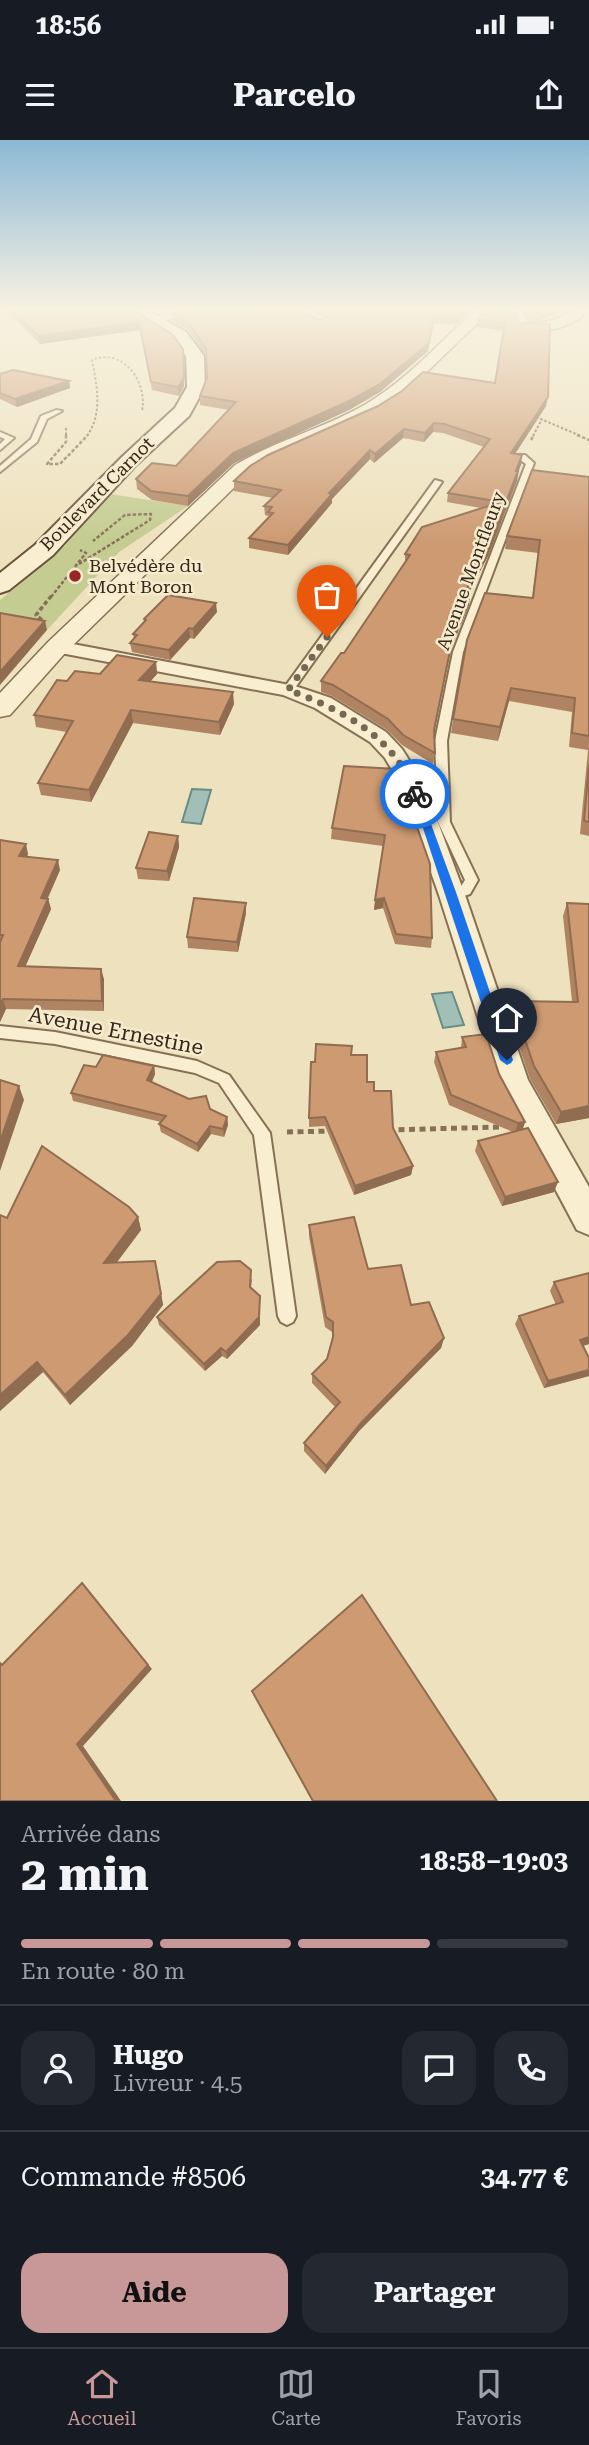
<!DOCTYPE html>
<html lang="fr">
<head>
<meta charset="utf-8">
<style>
	body { margin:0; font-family:"Roboto Serif",serif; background:#242831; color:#f1f3f6; height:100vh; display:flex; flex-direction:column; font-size:26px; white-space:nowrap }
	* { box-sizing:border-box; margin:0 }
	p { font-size:23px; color:#9ea1a6 }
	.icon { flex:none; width:38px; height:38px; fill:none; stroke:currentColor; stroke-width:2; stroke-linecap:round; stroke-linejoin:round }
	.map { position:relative; height:1661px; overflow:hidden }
	.side { display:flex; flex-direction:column; background:#171b24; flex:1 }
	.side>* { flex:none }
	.pin { position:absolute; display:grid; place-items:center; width:60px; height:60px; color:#fff; margin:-72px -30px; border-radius:50% 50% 50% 0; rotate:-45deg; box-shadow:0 0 7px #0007 }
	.pin .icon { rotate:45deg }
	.courier { position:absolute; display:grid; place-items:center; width:70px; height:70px; margin:-35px; border:5px solid #1a73e8; border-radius:50%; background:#fff; color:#222; box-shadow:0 2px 9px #0007 }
	.summary em { font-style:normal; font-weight:700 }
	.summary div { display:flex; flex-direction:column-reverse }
	.summary { display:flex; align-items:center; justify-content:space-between; height:119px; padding:0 21px }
	h1 { font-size:46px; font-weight:700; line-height:52px }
	.bar { display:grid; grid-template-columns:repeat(4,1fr); gap:10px 7px; align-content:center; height:84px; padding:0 21px }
	.bar i { height:9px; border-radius:5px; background:#363941 }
	.bar .selected { background:#c89798 }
	.bar p { grid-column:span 4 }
	.line { display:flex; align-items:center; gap:18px; padding:0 21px; border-top:2px solid #363941 }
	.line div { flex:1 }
	.round { display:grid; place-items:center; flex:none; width:74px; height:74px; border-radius:21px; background:#242831 }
	.cta { display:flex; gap:14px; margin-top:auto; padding:14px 21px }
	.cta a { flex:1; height:80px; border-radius:21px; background:#c89798; color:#111; font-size:28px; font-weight:700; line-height:80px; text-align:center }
	.cta a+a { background:#242831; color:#f1f3f6 }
	.status { display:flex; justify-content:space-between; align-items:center; height:49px; padding:0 35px; background:#171b24; direction:ltr }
	.status svg { height:19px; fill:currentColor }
	header { display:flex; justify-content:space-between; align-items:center; height:91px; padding:0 21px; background:#171b24; font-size:32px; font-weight:700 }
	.tabs { display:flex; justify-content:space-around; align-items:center; height:98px; border-top:2px solid #363941; background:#171b24; font-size:19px; color:#9ea1a6 }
	.tabs a { display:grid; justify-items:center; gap:4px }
	.tabs .selected { color:#c89798 }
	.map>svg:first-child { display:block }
	.green { fill:#c4cc91 }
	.water { fill:#a1bfb7; stroke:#688d85; stroke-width:2 }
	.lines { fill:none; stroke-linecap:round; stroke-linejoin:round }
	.service-casing { stroke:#867156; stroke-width:4 }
	.minor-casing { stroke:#867156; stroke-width:4 }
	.tertiary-casing { stroke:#867156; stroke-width:3 }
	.secondary-casing { stroke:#685239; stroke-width:4 }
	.path-far3 { stroke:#867156; stroke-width:2; stroke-dasharray:2.5 2; stroke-linecap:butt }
	.path-far2 { stroke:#867156; stroke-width:2.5; stroke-dasharray:3.5 2; stroke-linecap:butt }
	.path-far1 { stroke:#867156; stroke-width:3.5; stroke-dasharray:4.5 2.5; stroke-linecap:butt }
	.path { stroke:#867156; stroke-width:5; stroke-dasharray:6 4.5; stroke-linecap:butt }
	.service { fill:#f9eed0; fill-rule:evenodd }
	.minor { fill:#f9eed0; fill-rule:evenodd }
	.tertiary { fill:#f9eed0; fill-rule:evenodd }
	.secondary { fill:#f9eed0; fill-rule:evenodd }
	.wall { fill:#b08462 }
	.shaded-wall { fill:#906c50 }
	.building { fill:#cd9a72; stroke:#906c50; stroke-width:2 }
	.route { fill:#1a73e8 }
	.done { stroke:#766954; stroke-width:7; stroke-dasharray:0 12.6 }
	.poi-dot { fill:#962725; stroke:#f6ebcd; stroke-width:2.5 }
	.labels { text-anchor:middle; stroke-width:5; stroke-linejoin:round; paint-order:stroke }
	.far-street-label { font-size:18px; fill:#35281b; stroke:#f6ebcd }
	.far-poi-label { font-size:18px; fill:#35281b; stroke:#f6ebcd; text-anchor:start }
	.street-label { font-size:21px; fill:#35281b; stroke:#f6ebcd }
</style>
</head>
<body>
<div class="status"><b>18:56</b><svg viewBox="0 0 49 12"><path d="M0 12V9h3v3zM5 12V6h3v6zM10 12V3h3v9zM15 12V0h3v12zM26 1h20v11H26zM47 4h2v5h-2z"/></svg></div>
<header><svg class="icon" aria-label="menu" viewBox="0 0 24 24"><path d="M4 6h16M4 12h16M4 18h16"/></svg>Parcelo<svg class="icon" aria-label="share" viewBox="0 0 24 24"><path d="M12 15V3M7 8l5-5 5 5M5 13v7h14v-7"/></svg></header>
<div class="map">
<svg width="589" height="1661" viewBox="0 0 589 1661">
	<rect width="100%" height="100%" fill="#eee1bd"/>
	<polygon class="green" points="110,354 188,366 119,412 47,490 0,482 0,460 65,406"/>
	<g class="water">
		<polygon points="192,649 211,650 201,684 182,682"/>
		<polygon points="452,852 464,885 443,888 432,854"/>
	</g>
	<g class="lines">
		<g class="service-casing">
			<g id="service">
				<polygon points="56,270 62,271 47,279 37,302 0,332 0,326 31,299 41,276"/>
				<polygon points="0,292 14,298 0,310 0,304 5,299 0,297"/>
				<polygon points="519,315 525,315 534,323 463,512 447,601 450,682 478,740 470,754 452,760 447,758 445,755 447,752 460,748 465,740 438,682 435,601 453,512 526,324 519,319"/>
				<polygon points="435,340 442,342 292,552 284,552 284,548"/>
				<polygon points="0,886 55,892 197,921 229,935 270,993 296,1176 293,1182 287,1185 281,1182 278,1176 254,995 219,943 195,933 55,904 0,898"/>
			</g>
		</g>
		<g class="minor-casing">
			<g id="minor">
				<polygon points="167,169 179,169 174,178 152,184 152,178 165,174"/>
				<path d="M 510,169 L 522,169 L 527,182 C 559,186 565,169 589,169 C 571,190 543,193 518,188 Z"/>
				<polygon points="57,501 295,546 331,558 386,592 402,609 423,642 465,755 528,940 589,1047 589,1095 577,1090 499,943 439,755 399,642 385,618 370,602 315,568 283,555 50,511 47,507 50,503"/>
			</g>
		</g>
		<g class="tertiary-casing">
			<path id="tertiary" d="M 476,169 L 492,169 L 400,258 L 376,273 L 267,322 L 249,333 L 66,512 L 10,575 L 0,577 L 0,553 L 48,502 L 235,325 C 277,300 325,288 366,264 C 407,240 441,201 476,169 Z"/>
		</g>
		<g class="secondary-casing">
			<polygon id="secondary" points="123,169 145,169 186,192 204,216 205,247 189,276 136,325 53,415 9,450 0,453 0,433 35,405 122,317 175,268 187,247 186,216 174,200"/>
		</g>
		<g class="path-far3">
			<polyline points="536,277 581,296"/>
			<polyline points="66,288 66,296"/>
			<path d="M 87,296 C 103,273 97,246 92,220 C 123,207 148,242 142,271"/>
			<polyline points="533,296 542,279"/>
		</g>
		<g class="path-far2">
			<polyline points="66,295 66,302 47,324 60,324 88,295"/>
			<polyline points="577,295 589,300"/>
			<polyline points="531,300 534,295"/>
			<polyline points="79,424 150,380 151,374 125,375 93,401"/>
			<polyline points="51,457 86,413 80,410"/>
		</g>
		<polyline class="path-far1" points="42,480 36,475 52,455"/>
		<g class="path">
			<polyline points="388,990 502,987"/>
			<polyline points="287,992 331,991"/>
		</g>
		<use href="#service" class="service"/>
		<use href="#minor" class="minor"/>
		<use href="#tertiary" class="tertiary"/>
		<use href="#secondary" class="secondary"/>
	</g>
	<g class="wall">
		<polygon points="2,169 132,169 184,246 179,256 152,250 140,190 40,204 19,183"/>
		<polygon points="305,169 472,169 456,184 433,184 428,211 380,252 349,270 234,323 188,366 152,360 137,349 136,339 176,326 229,270 200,265 200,256 207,238 206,216 188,190 172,181 172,173 176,171 319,180 326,178"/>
		<polygon points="514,169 546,266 515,314 522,315 517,341 488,416 468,454 469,465 450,511 434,593 435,613 433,624 402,605 387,590 332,556 321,552 321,541 344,513 405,423 405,414 481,368 447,362 448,353 484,307 443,293 433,292 424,302 403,298 374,323 370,319 332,359 332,363 288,415 249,408 249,398 268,378 268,376 265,375 264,366 273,358 234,351 234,341 495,243 504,191 477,187 478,179"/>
		<polygon points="525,169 573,169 538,180 529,179"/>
		<polygon points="0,234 69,241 70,248 17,267 0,259"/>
		<polygon points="589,337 589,696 580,694 588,610 569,607 572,572 509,561 498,601 451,593 453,579 532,458 538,413 505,409 507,396"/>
		<polygon points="217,472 194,499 190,498 170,520 132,512 130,503 134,499 133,494 144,482 144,479"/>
		<polygon points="156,522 157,534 150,541 234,564 220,595 133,583 91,662 41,655 38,643 67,592 36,587 34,575 67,541"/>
		<polygon points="396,629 432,798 431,808 395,804 383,768 374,770 383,706 331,699 332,688"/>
		<polygon points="178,696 179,707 169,741 138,739 136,728"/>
		<polygon points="0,700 28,714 27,717 60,730 48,758 51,769 25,827 104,839 104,871 6,869 0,882"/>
		<polygon points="567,763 589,764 589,978 556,984 530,939 508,874 512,861 572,861 563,776"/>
		<polygon points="246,773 238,812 188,808 187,797"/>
		<polygon points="462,897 499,934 525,982 522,989 554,1052 502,1066 475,1011 478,1001 513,992 449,965 434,922 436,912 461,908"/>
		<polygon points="351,915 374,951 413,1026 411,1035 354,1055 325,986 309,987 309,978"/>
		<polygon points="154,926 155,934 152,942 227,977 228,985 224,997 211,994 198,1012 161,992 159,984 161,982 73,961 71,953 96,927"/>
		<polygon points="0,1075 7,1078 138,1077 141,1090 117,1122 158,1132 163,1165 132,1206 70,1265 43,1232 0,1271"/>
		<polygon points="309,1085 368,1129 411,1165 444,1198 441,1208 359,1291 325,1334 304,1311 304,1303 335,1267 312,1243 312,1234 327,1219 332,1200 332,1192 325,1187 309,1096"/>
		<polygon points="589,1133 589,1204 583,1206 589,1218 589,1236 544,1248 515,1184 519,1176 556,1165 550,1151 554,1142"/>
		<polygon points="252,1139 251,1148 260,1156 260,1185 227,1219 222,1216 205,1231 159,1185 157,1177"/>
		<polygon points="252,1551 497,1661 312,1661"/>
	</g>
	<g class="shaded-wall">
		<polygon points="464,169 472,169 456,184 457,176"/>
		<polygon points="548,169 573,169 538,180 539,172"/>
		<polygon points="434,176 428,211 380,252 349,270 234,323 188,366 188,356 233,313"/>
		<polygon points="139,182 140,190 40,204 39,196"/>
		<polygon points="183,209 184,246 179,256 178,247"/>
		<polygon points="69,241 70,248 17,267 15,259"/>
		<polygon points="548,257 546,266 509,323 511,313"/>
		<polygon points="434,283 433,292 424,302 425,293"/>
		<polygon points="404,289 403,298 374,323 375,314"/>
		<polygon points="370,310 370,319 332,359 332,363 288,415 288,405 329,353"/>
		<polygon points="522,315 521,325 514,341 516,331"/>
		<polygon points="518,331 517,341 488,416 463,464 464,454"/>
		<polygon points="470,454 469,465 450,511 432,600 452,501"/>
		<polygon points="216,463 217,472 194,499 193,489"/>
		<polygon points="45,481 47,490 0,545 0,532"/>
		<polygon points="189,488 190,498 170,520 169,510"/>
		<polygon points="156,522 157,534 141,552 139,540"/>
		<polygon points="511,548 509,561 498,601 500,587"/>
		<polygon points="233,552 234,564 220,595 219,582"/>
		<polygon points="131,570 133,583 91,662 89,650"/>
		<polygon points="178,696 179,707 169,741 167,731"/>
		<polygon points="26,704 28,714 22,726 19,716"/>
		<polygon points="58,720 60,730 43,768 41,758"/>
		<polygon points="384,758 383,768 374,770 375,760"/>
		<polygon points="48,759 51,769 21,836 18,826"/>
		<polygon points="246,763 246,773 238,812 237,802"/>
		<polygon points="101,829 104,839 104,871 102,861"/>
		<polygon points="3,859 6,869 0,882 0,865"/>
		<polygon points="154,926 155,934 149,948 147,940"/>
		<polygon points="19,946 24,960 0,1031 0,1002"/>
		<polygon points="589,966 589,978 556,984 561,972"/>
		<polygon points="227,977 228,985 224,997 223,989"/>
		<polygon points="525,982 522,992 515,993 518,983"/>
		<polygon points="210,986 211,994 198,1012 197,1004"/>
		<polygon points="413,1026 411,1035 354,1055 355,1046"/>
		<polygon points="558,1042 554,1052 502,1066 505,1057"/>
		<polygon points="138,1077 141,1090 108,1134 104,1123"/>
		<polygon points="155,1121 163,1165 132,1206 70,1265 65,1255"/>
		<polygon points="260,1156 260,1185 227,1219 226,1212"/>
		<polygon points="589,1197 589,1204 575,1208 580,1200"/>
		<polygon points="444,1198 441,1208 359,1291 325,1334 326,1326 361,1283"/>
		<polygon points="221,1208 222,1216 205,1231 204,1224"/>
		<polygon points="37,1222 43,1232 0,1271 0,1255"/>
		<polygon points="589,1230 589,1236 544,1248 548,1241"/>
		<polygon points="82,1443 152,1529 83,1606 121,1661 116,1661 77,1604"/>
	</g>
	<g class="building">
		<polygon points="10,169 132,169 172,194 183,209 184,238 178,247 151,242 139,182 39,196"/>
		<polygon points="176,169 294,169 319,180 333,176 331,173 324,169 464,169 457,176 434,176 429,203 380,244 349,261 233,313 188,356 151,351 136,339 152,323 176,326 236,262 200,256 207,238 206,208 188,182 172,173 176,171"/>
		<polygon points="488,169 514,169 519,183 550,184 548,257 511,313 522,315 516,331 518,331 489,406 464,454 470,454 452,501 434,590 435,613 403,595 388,579 333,545 321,541 341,513 344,513 410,415 405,414 422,387 501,362 448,353 490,299 444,284 434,283 425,293 404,289 375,314 370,310 329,353 332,354 288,405 249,398 273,373 268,372 272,367 264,366 281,350 234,341 250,326 268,315 378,266 402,251 423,232 495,243 505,183 478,179"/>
		<polygon points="529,169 548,169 539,172 530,172"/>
		<polygon points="13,230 69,241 15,259 0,253 0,234"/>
		<polygon points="532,330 589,337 589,596 572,593 575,558 511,548 500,587 453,579 467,500 485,453 533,458 540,400 507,396"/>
		<polygon points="168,455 216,463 193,489 189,488 169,510 130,503 137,495 133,494 146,480 144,479"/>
		<polygon points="0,473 45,481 0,532"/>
		<polygon points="117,515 156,522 139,540 233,552 219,582 131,570 89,650 38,643 73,581 34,575 57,540 67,541 75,531 100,534"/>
		<polygon points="589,624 589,682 584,681"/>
		<polygon points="344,626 396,629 398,633 430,724 432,798 396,794 384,758 375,760 385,695 332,688"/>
		<polygon points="149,692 178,696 167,731 136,728"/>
		<polygon points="0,700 26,704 19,716 58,720 41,758 48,759 18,826 101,829 102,861 3,859 0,865 0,802 3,795 0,795"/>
		<polygon points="194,758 246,763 237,802 187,797"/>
		<polygon points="567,763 589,764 589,966 561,972 534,926 512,861 578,862"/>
		<polygon points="486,894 499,934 525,982 518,983 451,955 436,912 466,907 462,897"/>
		<polygon points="316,904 352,906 351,915 367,915 367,942 374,942 374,951 391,951 393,988 413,1026 355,1046 325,977 309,978 311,922 315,922"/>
		<polygon points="103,915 154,926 147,940 189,959 206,956 210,969 227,977 223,989 210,986 197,1004 159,984 166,976 71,953 84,925 96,927"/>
		<polygon points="0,940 19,946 0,1002"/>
		<polygon points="528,988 558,1042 505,1057 478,1001"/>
		<polygon points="42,1006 129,1067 138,1077 104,1123 155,1121 161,1154 128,1195 65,1255 37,1222 0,1255 0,1075 7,1078"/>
		<polygon points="354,1077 368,1129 401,1125 411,1165 429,1162 444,1198 361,1283 326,1326 304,1303 340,1262 312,1234 327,1219 333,1197 333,1182 326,1177 309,1085"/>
		<polygon points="240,1121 251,1130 250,1147 260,1156 259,1177 226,1212 221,1208 204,1224 157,1177 217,1122"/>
		<polygon points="589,1133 589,1197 580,1200 589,1218 589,1230 548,1241 519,1176 563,1162 554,1142"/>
		<polygon points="82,1443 148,1525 77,1604 116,1661 0,1661 0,1523 2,1525"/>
		<polygon points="362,1455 497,1661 313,1661 252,1551"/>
	</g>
	<linearGradient id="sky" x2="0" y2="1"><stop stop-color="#8bb8d4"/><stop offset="0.42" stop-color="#f7f2e1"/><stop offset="1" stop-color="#f7f2e1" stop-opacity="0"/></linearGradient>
	<rect width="589" height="402" fill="url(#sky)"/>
	<polygon class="route" points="411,652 420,654 457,755 513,920 511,923 507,925 500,920"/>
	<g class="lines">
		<path class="done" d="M 327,497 L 288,550 C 341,569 396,597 415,654"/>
	</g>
	<circle class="poi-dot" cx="75" cy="436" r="7"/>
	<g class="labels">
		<g class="far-street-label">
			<text transform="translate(97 354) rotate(-45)" y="6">Boulevard Carnot</text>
			<text transform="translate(471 431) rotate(-70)" y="6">Avenue Montfleury</text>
		</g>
		<g class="far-poi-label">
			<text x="89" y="432">Belvédère du<tspan x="89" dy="21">Mont Boron</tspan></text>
		</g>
		<g class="street-label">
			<text transform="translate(116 891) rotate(11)" y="7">Avenue Ernestine</text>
		</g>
	</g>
</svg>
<div class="pin" style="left:327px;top:497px;background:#ea580c"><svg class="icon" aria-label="bag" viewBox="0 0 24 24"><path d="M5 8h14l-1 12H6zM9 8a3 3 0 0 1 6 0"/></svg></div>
<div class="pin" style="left:507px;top:920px;background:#1f2937"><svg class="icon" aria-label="home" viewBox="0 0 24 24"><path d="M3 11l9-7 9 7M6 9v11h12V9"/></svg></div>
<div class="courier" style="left:415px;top:654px"><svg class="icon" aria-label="bike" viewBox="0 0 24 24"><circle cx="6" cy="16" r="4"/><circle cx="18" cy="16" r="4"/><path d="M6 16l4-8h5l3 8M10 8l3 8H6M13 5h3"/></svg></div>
</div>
<section class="side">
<div class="summary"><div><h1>2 min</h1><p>Arrivée dans</p></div><em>18:58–19:03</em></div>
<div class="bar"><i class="selected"></i><i class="selected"></i><i class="selected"></i><i></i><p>En route · 80 m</p></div>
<div class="line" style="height:126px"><a class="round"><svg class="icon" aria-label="person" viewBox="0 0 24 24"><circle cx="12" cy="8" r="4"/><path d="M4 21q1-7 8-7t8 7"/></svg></a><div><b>Hugo</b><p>Livreur · 4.5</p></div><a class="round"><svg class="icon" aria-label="chat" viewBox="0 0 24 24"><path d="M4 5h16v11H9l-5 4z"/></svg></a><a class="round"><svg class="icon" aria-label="phone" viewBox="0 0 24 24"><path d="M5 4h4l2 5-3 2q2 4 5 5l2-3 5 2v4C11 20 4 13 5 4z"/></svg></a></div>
<div class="line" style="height:91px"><div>Commande #8506</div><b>34.77 €</b></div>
<div class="cta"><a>Aide</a><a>Partager</a></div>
</section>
<nav class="tabs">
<a class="selected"><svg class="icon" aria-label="home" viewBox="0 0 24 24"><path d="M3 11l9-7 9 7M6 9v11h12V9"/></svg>Accueil</a>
<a><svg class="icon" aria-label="map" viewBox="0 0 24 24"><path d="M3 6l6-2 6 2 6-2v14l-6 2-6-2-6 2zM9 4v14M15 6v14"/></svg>Carte</a>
<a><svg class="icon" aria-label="saved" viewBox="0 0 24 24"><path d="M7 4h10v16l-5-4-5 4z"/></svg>Favoris</a>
</nav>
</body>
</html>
